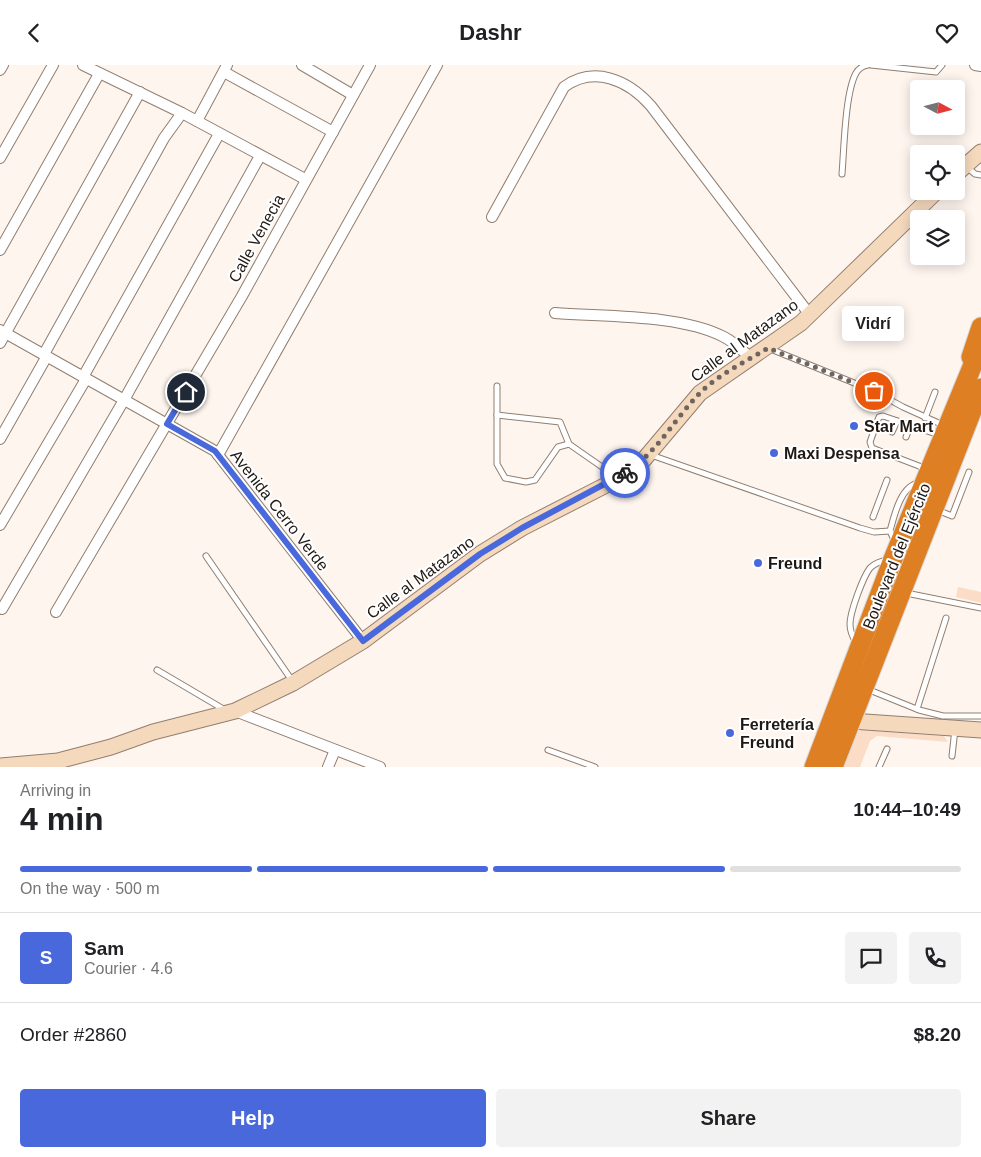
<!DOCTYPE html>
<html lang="en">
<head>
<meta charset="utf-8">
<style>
	body { margin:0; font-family:Arial,sans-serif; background:#f2f2f2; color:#202124; height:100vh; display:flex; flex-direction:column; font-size:19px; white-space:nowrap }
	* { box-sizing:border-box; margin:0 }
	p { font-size:16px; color:#757577 }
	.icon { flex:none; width:28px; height:28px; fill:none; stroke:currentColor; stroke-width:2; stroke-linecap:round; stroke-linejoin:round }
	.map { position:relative; height:702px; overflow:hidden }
	.side { display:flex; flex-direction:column; background:#fff; flex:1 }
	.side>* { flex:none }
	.needle { width:32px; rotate:97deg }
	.tools { position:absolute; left:910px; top:15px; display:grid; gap:10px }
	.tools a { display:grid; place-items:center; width:55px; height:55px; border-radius:5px; background:#fff; box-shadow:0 2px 12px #0003; font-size:25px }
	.pin { position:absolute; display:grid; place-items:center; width:42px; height:42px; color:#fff; margin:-21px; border:2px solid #fff; border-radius:50%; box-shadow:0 1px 5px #0007 }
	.courier { position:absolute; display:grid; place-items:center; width:50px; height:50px; margin:-25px; border:4px solid #4868db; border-radius:50%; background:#fff; color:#222; box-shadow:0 1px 6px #0007 }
	.bubble { position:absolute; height:35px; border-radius:5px; background:#fff; box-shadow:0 2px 12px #0003; font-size:16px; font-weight:800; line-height:35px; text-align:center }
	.summary em { font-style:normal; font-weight:800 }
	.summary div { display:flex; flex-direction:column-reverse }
	.summary { display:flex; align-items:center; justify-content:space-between; height:85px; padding:0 20px }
	h1 { font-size:32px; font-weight:800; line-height:38px }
	.bar { display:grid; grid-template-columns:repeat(4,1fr); gap:8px 5px; align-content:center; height:60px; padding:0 20px }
	.bar i { height:6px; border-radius:4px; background:#e0e0e0 }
	.bar .selected { background:#4868db }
	.bar p { grid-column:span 4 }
	.line { display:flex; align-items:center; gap:12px; padding:0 20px; border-top:1px solid #e0e0e0 }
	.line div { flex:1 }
	.round { display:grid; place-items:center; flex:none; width:52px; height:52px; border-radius:5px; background:#f2f2f2 }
	.action { display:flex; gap:10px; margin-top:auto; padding:10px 20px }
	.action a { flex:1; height:58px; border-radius:5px; background:#4868db; color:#fff; font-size:20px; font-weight:800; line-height:58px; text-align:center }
	.action a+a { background:#f2f2f2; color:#202124 }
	header { display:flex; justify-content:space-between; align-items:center; height:65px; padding:0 20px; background:#fff; font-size:22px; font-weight:800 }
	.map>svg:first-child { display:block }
	.green { fill:#fbdcc6 }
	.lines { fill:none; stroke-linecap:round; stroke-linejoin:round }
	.lane-casing { stroke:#917e6f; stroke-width:7 }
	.street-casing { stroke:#917e6f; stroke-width:12 }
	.secondary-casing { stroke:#917e6f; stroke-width:17 }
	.highway-casing { stroke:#d7d5d5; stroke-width:21 }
	.lane { stroke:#fff; stroke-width:5 }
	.street { stroke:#fff; stroke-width:10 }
	.secondary { stroke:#f5d9bd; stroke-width:15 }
	.highway { stroke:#de7f23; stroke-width:19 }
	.done { stroke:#6e6560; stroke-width:5; stroke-dasharray:0 9 }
	.route { stroke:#4868db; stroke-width:6 }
	.poi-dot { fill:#4868db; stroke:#fff; stroke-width:2 }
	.labels { text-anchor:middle; stroke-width:4; stroke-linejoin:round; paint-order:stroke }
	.street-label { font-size:16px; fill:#201813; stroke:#fff }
	.poi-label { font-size:16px; font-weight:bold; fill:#201813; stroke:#fff; text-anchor:start }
</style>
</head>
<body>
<header><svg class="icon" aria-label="back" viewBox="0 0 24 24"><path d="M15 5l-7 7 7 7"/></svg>Dashr<svg class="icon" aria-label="heart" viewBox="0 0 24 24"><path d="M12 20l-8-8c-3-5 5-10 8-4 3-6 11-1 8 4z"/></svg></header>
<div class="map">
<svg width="981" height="702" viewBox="0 0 981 702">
	<rect width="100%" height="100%" fill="#fef5ef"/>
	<g class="green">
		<polygon points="958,522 981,527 981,538 956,532"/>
		<polygon points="861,665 944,671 948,677 877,671 870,676 860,702 842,702 855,668"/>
	</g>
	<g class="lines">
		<g class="lane-casing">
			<g id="lane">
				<polyline points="871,0 936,7 942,0"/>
				<polyline points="967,102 975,109 981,110"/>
				<path d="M 842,109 C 844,85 845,28 856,8 C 859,3 862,1 868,0"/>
				<polyline points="768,283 874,326 903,342 943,360"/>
				<polyline points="497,321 497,399 505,413 526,417 535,415 558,382 569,379 615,411"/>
				<polyline points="497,350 560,357 569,379"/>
				<polyline points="925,353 935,327"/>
				<polyline points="892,367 897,356"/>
				<polyline points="906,372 910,361"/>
				<polyline points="651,390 860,463 874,467 890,466"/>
				<polyline points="926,406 919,401 872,383 870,377 879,352 883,351 939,370"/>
				<polyline points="937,445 952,451 969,407"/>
				<polyline points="873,452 887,415"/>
				<path d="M 895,477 L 890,466 C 894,451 901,420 919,418"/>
				<polyline points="206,491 293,617"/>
				<polyline points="906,528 981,543"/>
				<path d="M 856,577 C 852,571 850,565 850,559 C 850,547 863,512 870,503 C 875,498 881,496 888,495"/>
				<polyline points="157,605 225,645"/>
				<polyline points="867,624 919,645 943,651 981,651"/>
				<polyline points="917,644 946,553"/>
				<polyline points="548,685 595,702"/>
				<polyline points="952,691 955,664"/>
				<polyline points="879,702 887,684"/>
			</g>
		</g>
		<g class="street-casing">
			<g id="street">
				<polyline points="83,0 182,48 305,114"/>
				<polyline points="302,0 353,30"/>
				<polyline points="975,0 981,1"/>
				<polyline points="0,5 3,0"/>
				<polyline points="224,7 333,67"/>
				<polyline points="197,56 227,0"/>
				<polyline points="0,93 53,0"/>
				<path d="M 492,152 L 564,22 C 594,0 628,15 651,41 L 810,250"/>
				<polyline points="0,185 99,9"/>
				<path d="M 555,248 C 604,252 680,249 724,272 C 734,277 743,286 751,293"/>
				<polyline points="0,265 215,386 363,576"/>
				<polyline points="0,278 140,27"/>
				<polyline points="44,289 164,73 182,48"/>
				<polyline points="83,312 219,69"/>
				<polyline points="0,374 47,291"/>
				<polyline points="218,390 437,0"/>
				<polyline points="0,460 86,314"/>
				<polyline points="2,544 124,335 260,91"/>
				<polyline points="56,547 242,231 370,0"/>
				<polyline points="235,646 380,702"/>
				<polyline points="328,702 335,685"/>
			</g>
		</g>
		<g class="secondary-casing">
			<g id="secondary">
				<polyline points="956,109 981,87"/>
				<polyline points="843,651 851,656 981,665"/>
				<polyline points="0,701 58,696 111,682 153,667 235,646 293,618 363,576 480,489 522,463 608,419 641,398 700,328 801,258 937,126"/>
			</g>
		</g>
		<g class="highway-casing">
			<g id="highway">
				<polyline points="971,292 981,262"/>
				<polyline points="814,702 893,494 981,280"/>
				<polyline points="833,702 981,323"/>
			</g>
		</g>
		<use href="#lane" class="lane"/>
		<use href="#street" class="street"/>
		<use href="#secondary" class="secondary"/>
		<use href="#highway" class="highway"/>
	</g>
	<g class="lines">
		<path class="done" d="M 625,408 C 655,390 674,355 698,330 C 717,310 745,297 768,283 L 874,326"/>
		<polyline class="route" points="186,327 167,359 215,386 363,576 480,489 522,463 625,408"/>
	</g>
	<g class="poi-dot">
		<circle cx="854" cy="361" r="5"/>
		<circle cx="774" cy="388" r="5"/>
		<circle cx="758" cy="498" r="5"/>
		<circle cx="730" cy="668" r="5"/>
	</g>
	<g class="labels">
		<g class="street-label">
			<text transform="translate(256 173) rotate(-61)" y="6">Calle Venecia</text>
			<text transform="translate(744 275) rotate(-36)" y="6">Calle al Matazano</text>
			<text transform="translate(280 445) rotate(52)" y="6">Avenida Cerro Verde</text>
			<text transform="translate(896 491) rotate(-68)" y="6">Boulevard del Ejército</text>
			<text transform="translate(420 512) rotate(-36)" y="6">Calle al Matazano</text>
		</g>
		<g class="poi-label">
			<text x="864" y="367">Star Mart</text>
			<text x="784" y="394">Maxi Despensa</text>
			<text x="768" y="504">Freund</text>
			<text x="740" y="665">Ferretería<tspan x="740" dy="18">Freund</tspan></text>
		</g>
	</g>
</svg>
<div class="tools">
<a><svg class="needle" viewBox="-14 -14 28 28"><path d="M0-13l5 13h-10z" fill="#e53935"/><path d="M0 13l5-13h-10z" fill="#757577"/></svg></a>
<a><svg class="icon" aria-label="locate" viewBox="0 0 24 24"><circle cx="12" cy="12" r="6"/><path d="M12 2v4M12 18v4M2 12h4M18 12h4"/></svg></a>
<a><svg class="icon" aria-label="layers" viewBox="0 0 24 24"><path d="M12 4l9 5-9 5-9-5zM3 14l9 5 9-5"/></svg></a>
</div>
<div class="pin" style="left:874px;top:326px;background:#ea580c"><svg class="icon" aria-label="bag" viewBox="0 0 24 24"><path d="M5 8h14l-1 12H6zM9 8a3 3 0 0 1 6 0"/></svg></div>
<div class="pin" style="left:186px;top:327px;background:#1f2937"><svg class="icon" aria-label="home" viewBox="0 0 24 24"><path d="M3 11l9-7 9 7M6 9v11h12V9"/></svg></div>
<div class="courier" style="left:625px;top:408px"><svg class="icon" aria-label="bike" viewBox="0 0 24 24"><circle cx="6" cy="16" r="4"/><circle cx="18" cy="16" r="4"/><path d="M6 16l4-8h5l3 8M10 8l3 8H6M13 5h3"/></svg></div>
<div class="bubble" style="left:842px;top:241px;width:62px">Vidrí</div>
</div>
<section class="side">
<div class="summary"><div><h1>4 min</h1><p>Arriving in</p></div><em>10:44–10:49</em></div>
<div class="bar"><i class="selected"></i><i class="selected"></i><i class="selected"></i><i></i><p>On the way · 500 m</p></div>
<div class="line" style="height:90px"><b class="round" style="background:#4868db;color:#fff">S</b><div><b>Sam</b><p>Courier · 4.6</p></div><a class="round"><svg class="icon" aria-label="chat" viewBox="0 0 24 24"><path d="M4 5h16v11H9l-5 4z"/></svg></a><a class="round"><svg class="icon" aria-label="phone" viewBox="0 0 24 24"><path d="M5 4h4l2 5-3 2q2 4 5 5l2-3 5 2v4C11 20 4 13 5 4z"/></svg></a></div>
<div class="line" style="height:65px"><div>Order #2860</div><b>$8.20</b></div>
<div class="action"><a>Help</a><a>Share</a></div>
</section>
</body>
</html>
